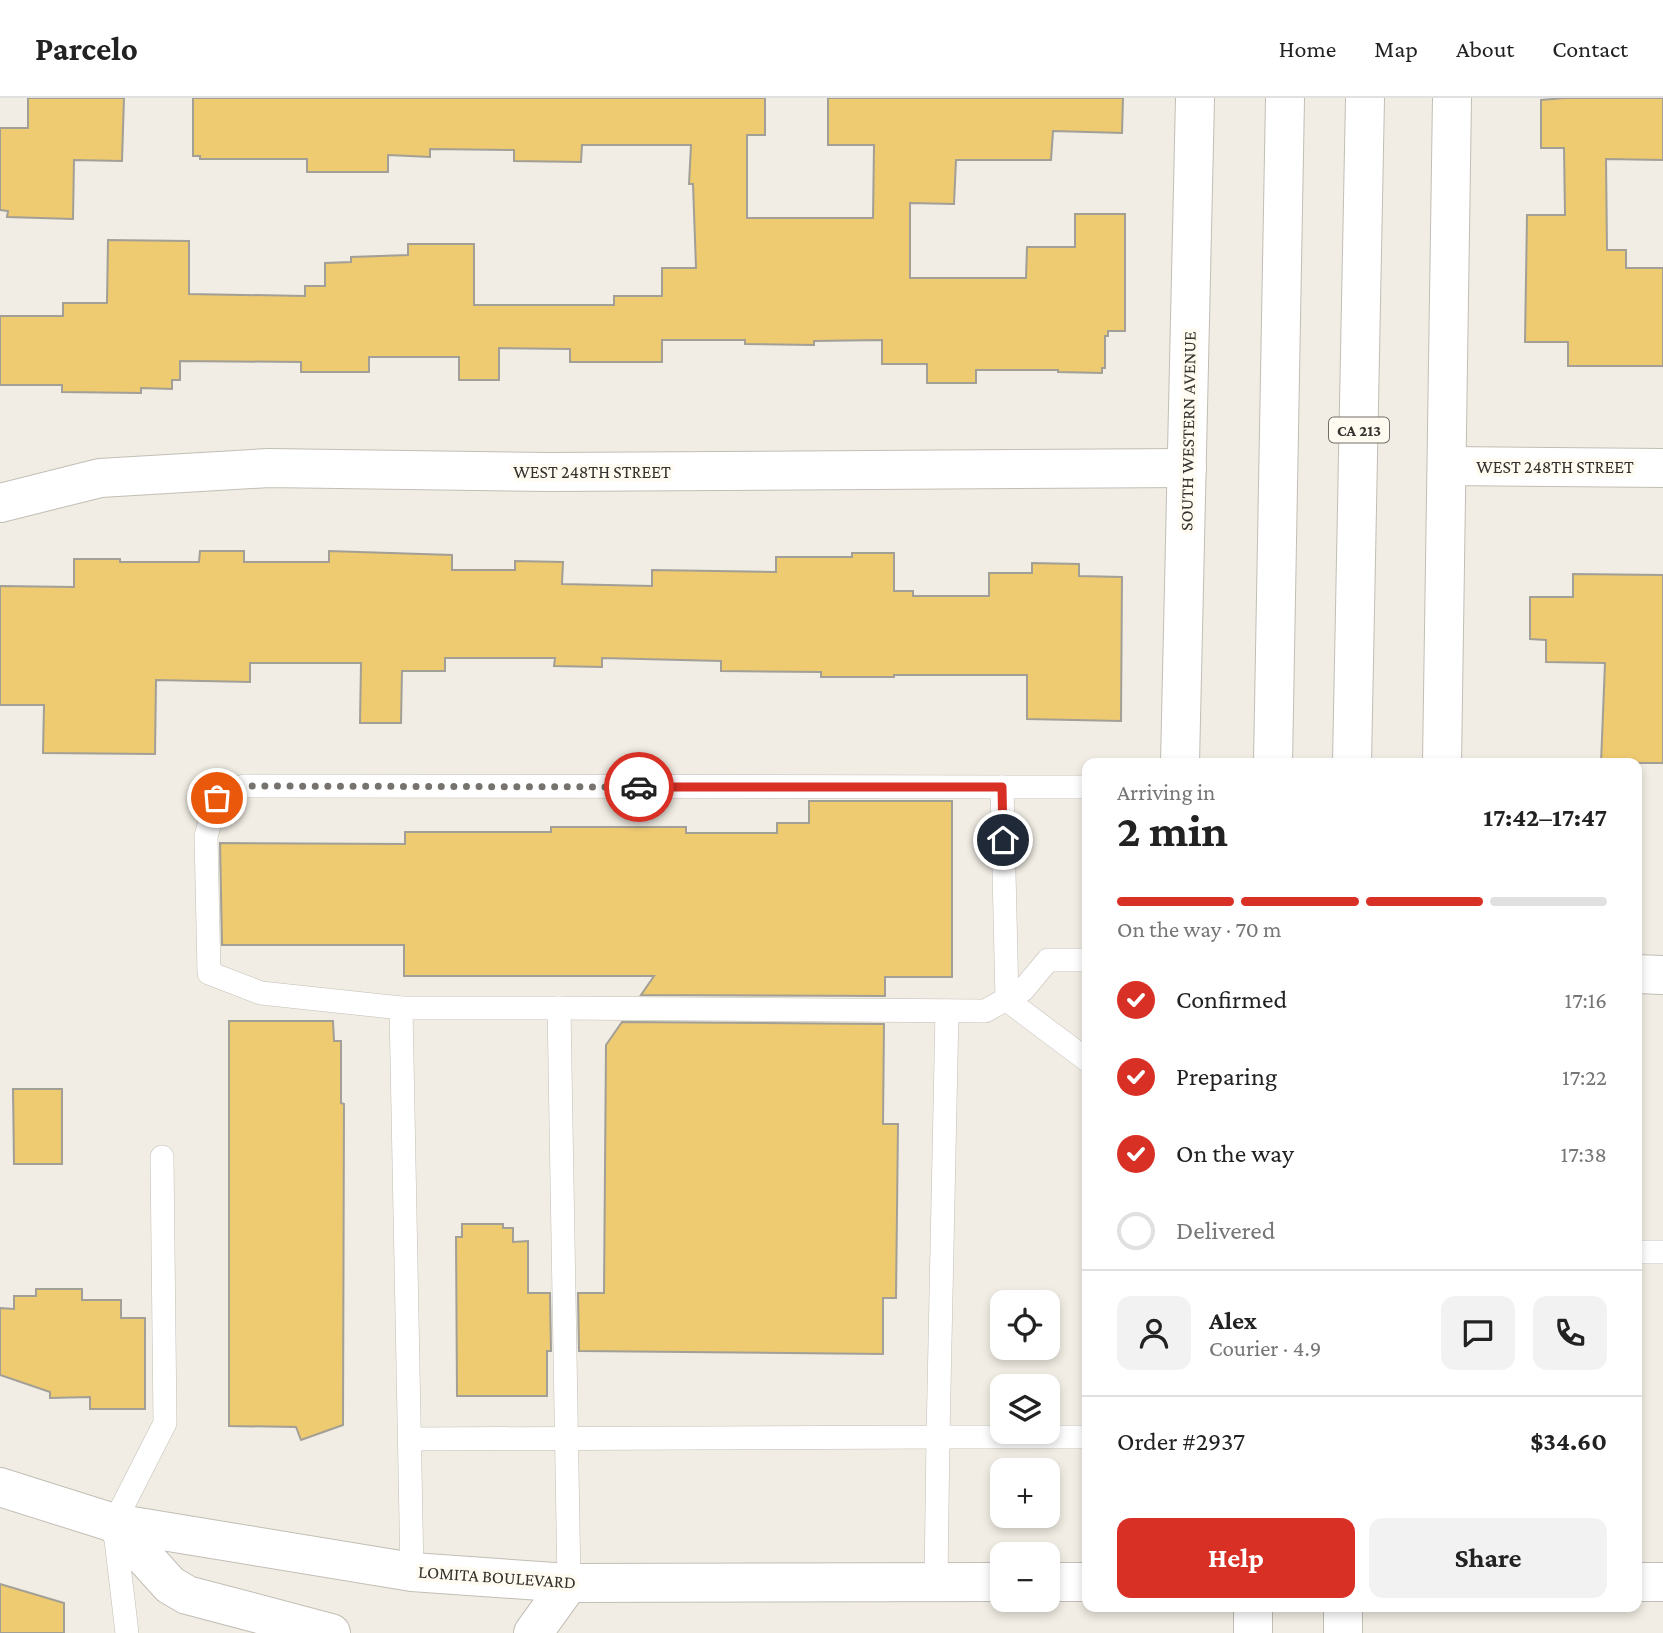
<!DOCTYPE html>
<html lang="en">
<head>
<meta charset="utf-8">
<style>
	body { margin:0; font-family:"Crimson Pro",serif; background:#f2f2f2; color:#222; height:100vh; display:flex; flex-direction:column; font-size:26px; white-space:nowrap }
	* { box-sizing:border-box; margin:0 }
	p { font-size:23px; color:#767676 }
	.icon { flex:none; width:38px; height:38px; fill:none; stroke:currentColor; stroke-width:2; stroke-linecap:round; stroke-linejoin:round }
	.map { position:relative; flex:1; overflow:hidden }
	.panel { position:absolute; left:1082px; top:660px; width:560px; height:854px; display:flex; flex-direction:column; background:#fff; border-radius:14px; box-shadow:0 4px 10px #0003 }
	.panel>* { flex:none }
	.fabs { position:absolute; left:990px; top:1192px; display:grid; gap:14px }
	.fabs a { display:grid; place-items:center; width:70px; height:70px; border-radius:14px; background:#fff; box-shadow:0 4px 10px #0003; font-size:35px }
	.pin { position:absolute; display:grid; place-items:center; width:60px; height:60px; color:#fff; margin:-30px; border:4px solid #fff; border-radius:50%; box-shadow:0 2px 7px #0007 }
	.courier { position:absolute; display:grid; place-items:center; width:70px; height:70px; margin:-35px; border:5px solid #d93025; border-radius:50%; background:#fff; color:#222; box-shadow:0 2px 9px #0007 }
	.headline em { font-style:normal; font-weight:700 }
	.headline div { display:flex; flex-direction:column-reverse }
	.headline { display:flex; align-items:center; justify-content:space-between; height:119px; padding:0 35px }
	h1 { font-size:46px; font-weight:700; line-height:52px }
	.bar { display:grid; grid-template-columns:repeat(4,1fr); gap:10px 7px; align-content:center; height:84px; padding:0 35px }
	.bar i { height:9px; border-radius:5px; background:#e0e0e0 }
	.bar .on { background:#d93025 }
	.bar p { grid-column:span 4 }
	.line { display:flex; align-items:center; gap:18px; padding:0 35px; border-top:2px solid #e0e0e0 }
	.line div { flex:1 }
	.round { display:grid; place-items:center; flex:none; width:74px; height:74px; border-radius:14px; background:#f2f2f2 }
	ol { padding:0 35px; list-style:none }
	li { display:flex; align-items:center; gap:21px; height:77px }
	li p { margin-inline-start:auto }
	li .icon { padding:7px; border-radius:50%; background:#d93025; color:#fff; stroke-width:4 }
	li:last-child { color:#767676 }
	li i { width:38px; height:38px; border:4px solid #e0e0e0; border-radius:50% }
	.primary-button { display:flex; gap:14px; margin-top:auto; padding:14px 35px }
	.primary-button a { flex:1; height:80px; border-radius:14px; background:#d93025; color:#fff; font-size:28px; font-weight:700; line-height:80px; text-align:center }
	.primary-button a+a { background:#f2f2f2; color:#222 }
	header { display:flex; align-items:center; gap:42px; box-sizing:border-box; height:98px; padding:0 35px; background:#fff; border-bottom:2px solid #e0e0e0 }
	header strong { font-size:33px }
	nav { display:flex; gap:38px; margin-inline-start:auto; font-size:24px }
	.map>svg:first-child { display:block }
	.building { fill:#eeca71; stroke:#a29f96; stroke-width:2 }
	.lines { fill:none; stroke-linecap:round; stroke-linejoin:round }
	.lane-casing { stroke:#c2beb5; stroke-width:24 }
	.street-casing { stroke:#c2beb5; stroke-width:40 }
	.secondary-casing { stroke:#c2beb5; stroke-width:40 }
	.primary-casing { stroke:#c2beb5; stroke-width:40 }
	.lane { stroke:#fff; stroke-width:23 }
	.street { stroke:#fff; stroke-width:38 }
	.secondary { stroke:#fff; stroke-width:38 }
	.primary { stroke:#fff; stroke-width:38 }
	.done { stroke:#76736e; stroke-width:7; stroke-dasharray:0 12.6 }
	.route { stroke:#d93025; stroke-width:9 }
	.labels { text-anchor:middle; stroke-width:7; stroke-linejoin:round; paint-order:stroke }
	.shield { fill:#fffbf1; stroke:#706e68; stroke-width:2 }
	.shield-label { font-size:16px; font-weight:bold; fill:#33322e }
	.street-label { font-size:18px; fill:#33322e; stroke:#fffbf1 }
</style>
</head>
<body>
<header>
<strong>Parcelo</strong>
<nav><a>Home</a><a>Map</a><a>About</a><a>Contact</a></nav>
</header>
<div class="map">
<svg width="1663" height="1535" viewBox="0 0 1663 1535">
	<rect width="100%" height="100%" fill="#f1ede4"/>
	<g class="building">
		<polygon points="28,0 124,0 122,63 74,62 73,121 7,119 8,113 0,112 0,30 28,30"/>
		<polygon points="193,0 765,0 765,37 747,37 747,120 873,120 874,47 828,47 828,0 1123,0 1122,35 1053,33 1051,62 956,62 954,106 910,105 910,180 1026,180 1027,149 1075,149 1075,116 1125,116 1125,233 1108,233 1108,238 1105,238 1105,270 1102,270 1102,275 1058,274 1058,272 976,272 976,285 927,285 927,266 882,266 882,242 814,243 814,247 745,246 745,242 662,242 662,264 570,264 570,251 499,250 499,282 459,282 459,259 369,259 369,274 301,274 301,264 180,263 180,282 172,282 172,291 141,290 141,295 62,294 62,287 0,287 0,218 63,218 63,205 107,205 108,142 189,143 189,196 305,198 305,188 325,188 325,165 351,164 351,159 408,157 408,146 474,146 474,207 614,207 614,198 662,198 662,170 696,170 693,86 689,86 691,47 582,47 581,64 514,63 514,52 430,51 430,59 388,57 388,74 307,74 307,61 200,61 200,58 193,58"/>
		<polygon points="1564,0 1663,0 1663,62 1606,61 1607,152 1626,152 1626,170 1663,170 1663,268 1568,268 1568,244 1525,244 1527,117 1565,117 1564,50 1541,50 1541,2"/>
		<polygon points="200,453 244,453 244,464 329,464 329,453 452,457 452,472 515,472 515,463 563,464 562,486 652,488 652,472 776,474 776,459 852,459 852,455 894,455 894,493 913,493 913,498 989,498 989,475 1032,475 1032,465 1079,466 1079,478 1122,479 1121,623 1027,621 1027,577 894,577 894,579 821,579 821,574 721,573 721,563 602,560 602,569 554,568 555,560 445,560 445,573 402,573 401,625 360,625 361,565 250,565 250,584 156,582 155,656 43,655 44,607 0,607 0,488 74,489 74,461 120,461 120,464 199,464"/>
		<polygon points="1573,476 1663,477 1663,665 1601,665 1605,565 1546,564 1546,542 1530,541 1530,499 1573,499"/>
		<polygon points="809,703 952,703 952,879 885,879 885,898 641,897 654,878 404,878 404,847 222,847 220,745 405,746 405,734 551,734 551,729 686,729 686,735 777,735 777,725 809,725"/>
		<polygon points="229,923 333,923 334,943 341,943 341,1005 344,1006 343,1327 301,1342 296,1329 229,1328"/>
		<polygon points="622,924 884,926 883,1026 898,1026 896,1200 883,1200 883,1256 579,1253 578,1195 604,1195 606,947"/>
		<polygon points="13,991 62,991 62,1066 14,1066"/>
		<polygon points="462,1126 503,1126 503,1130 513,1130 513,1144 528,1143 528,1195 550,1195 551,1253 547,1253 547,1298 457,1298 456,1139 462,1139"/>
		<polygon points="36,1191 82,1191 82,1202 121,1202 121,1220 145,1220 145,1311 90,1311 90,1299 50,1300 50,1294 0,1277 0,1210 14,1211 14,1198 36,1198"/>
		<polygon points="0,1486 64,1505 64,1535 0,1535"/>
	</g>
	<g class="lines">
		<g class="lane-casing">
			<g id="lane">
				<polyline points="1002,689 1007,902 1087,962"/>
				<polyline points="401,910 261,895 209,875 206,738 217,700 244,688 1087,689"/>
				<polyline points="559,910 985,913 1023,892 1048,862 1087,862"/>
				<polyline points="1636,1154 1663,1154"/>
				<polyline points="410,1341 938,1339 947,913"/>
				<polyline points="412,1474 401,910 559,910 569,1485"/>
				<polyline points="936,1485 938,1339 1087,1339"/>
				<polyline points="127,1535 114,1425 165,1325 162,1059"/>
			</g>
		</g>
		<g class="street-casing">
			<g id="street">
				<polyline points="1447,368 1663,370"/>
				<polyline points="0,405 100,380 269,370 550,374 1187,370"/>
				<polyline points="1180,665 1195,0"/>
				<polyline points="1442,665 1452,0"/>
				<polyline points="1636,876 1663,877"/>
			</g>
		</g>
		<g class="secondary-casing">
			<g id="secondary">
				<polyline points="0,1389 114,1425 412,1474 569,1485 1003,1484"/>
				<polyline points="114,1425 170,1487 187,1497 331,1535"/>
				<polyline points="1048,1484 1087,1484"/>
				<polyline points="1636,1484 1663,1484"/>
				<polyline points="533,1535 569,1485"/>
			</g>
		</g>
		<g class="primary-casing">
			<g id="primary">
				<polyline points="1273,665 1285,0"/>
				<polyline points="1352,665 1365,0"/>
				<polyline points="1253,1508 1253,1535"/>
				<polyline points="1343,1508 1343,1535"/>
			</g>
		</g>
		<use href="#lane" class="lane"/>
		<use href="#street" class="street"/>
		<use href="#secondary" class="secondary"/>
		<use href="#primary" class="primary"/>
	</g>
	<g class="lines">
		<polyline class="done" points="217,700 244,688 639,689"/>
		<polyline class="route" points="639,689 1002,689 1003,742"/>
	</g>
	<g class="labels">
		<rect class="shield" x="1329" y="319.5" width="60" height="25" rx="5"/>
		<g class="shield-label">
			<text x="1359" y="338">CA 213</text>
		</g>
		<g class="street-label">
			<text transform="translate(1188 333) rotate(-89)" y="6">SOUTH WESTERN AVENUE</text>
			<text x="1555" y="375">WEST 248TH STREET</text>
			<text x="592" y="380">WEST 248TH STREET</text>
			<text transform="translate(497 1479) rotate(4)" y="6">LOMITA BOULEVARD</text>
		</g>
	</g>
</svg>
<div class="fabs">
<a><svg class="icon" aria-label="locate" viewBox="0 0 24 24"><circle cx="12" cy="12" r="6"/><path d="M12 2v4M12 18v4M2 12h4M18 12h4"/></svg></a>
<a><svg class="icon" aria-label="layers" viewBox="0 0 24 24"><path d="M12 4l9 5-9 5-9-5zM3 14l9 5 9-5"/></svg></a>
<a>+</a>
<a>−</a>
</div>
<div class="pin" style="left:217px;top:700px;background:#ea580c"><svg class="icon" aria-label="bag" viewBox="0 0 24 24"><path d="M5 8h14l-1 12H6zM9 8a3 3 0 0 1 6 0"/></svg></div>
<div class="pin" style="left:1003px;top:742px;background:#1f2937"><svg class="icon" aria-label="home" viewBox="0 0 24 24"><path d="M3 11l9-7 9 7M6 9v11h12V9"/></svg></div>
<div class="courier" style="left:639px;top:689px"><svg class="icon" aria-label="car" viewBox="0 0 24 24"><path d="M5 17H2v-5l4-1 3-4h7l3 4 3 1v5h-3M9 17h6M6 11h13"/><circle cx="7" cy="17" r="2"/><circle cx="17" cy="17" r="2"/></svg></div>
<section class="panel">
<div class="headline"><div><h1>2 min</h1><p>Arriving in</p></div><em>17:42–17:47</em></div>
<div class="bar"><i class="on"></i><i class="on"></i><i class="on"></i><i></i><p>On the way · 70 m</p></div>
<ol>
<li><svg class="icon" aria-label="check" viewBox="0 0 24 24"><path d="M5 12l5 5 9-10"/></svg>Confirmed<p>17:16</p></li>
<li><svg class="icon" aria-label="check" viewBox="0 0 24 24"><path d="M5 12l5 5 9-10"/></svg>Preparing<p>17:22</p></li>
<li><svg class="icon" aria-label="check" viewBox="0 0 24 24"><path d="M5 12l5 5 9-10"/></svg>On the way<p>17:38</p></li>
<li><i></i>Delivered</li>
</ol>
<div class="line" style="height:126px"><a class="round"><svg class="icon" aria-label="person" viewBox="0 0 24 24"><circle cx="12" cy="8" r="4"/><path d="M4 21q1-7 8-7t8 7"/></svg></a><div><b>Alex</b><p>Courier · 4.9</p></div><a class="round"><svg class="icon" aria-label="chat" viewBox="0 0 24 24"><path d="M4 5h16v11H9l-5 4z"/></svg></a><a class="round"><svg class="icon" aria-label="phone" viewBox="0 0 24 24"><path d="M5 4h4l2 5-3 2q2 4 5 5l2-3 5 2v4C11 20 4 13 5 4z"/></svg></a></div>
<div class="line" style="height:91px"><div>Order #2937</div><b>$34.60</b></div>
<div class="primary-button"><a>Help</a><a>Share</a></div>
</section>
</div>
</body>
</html>
